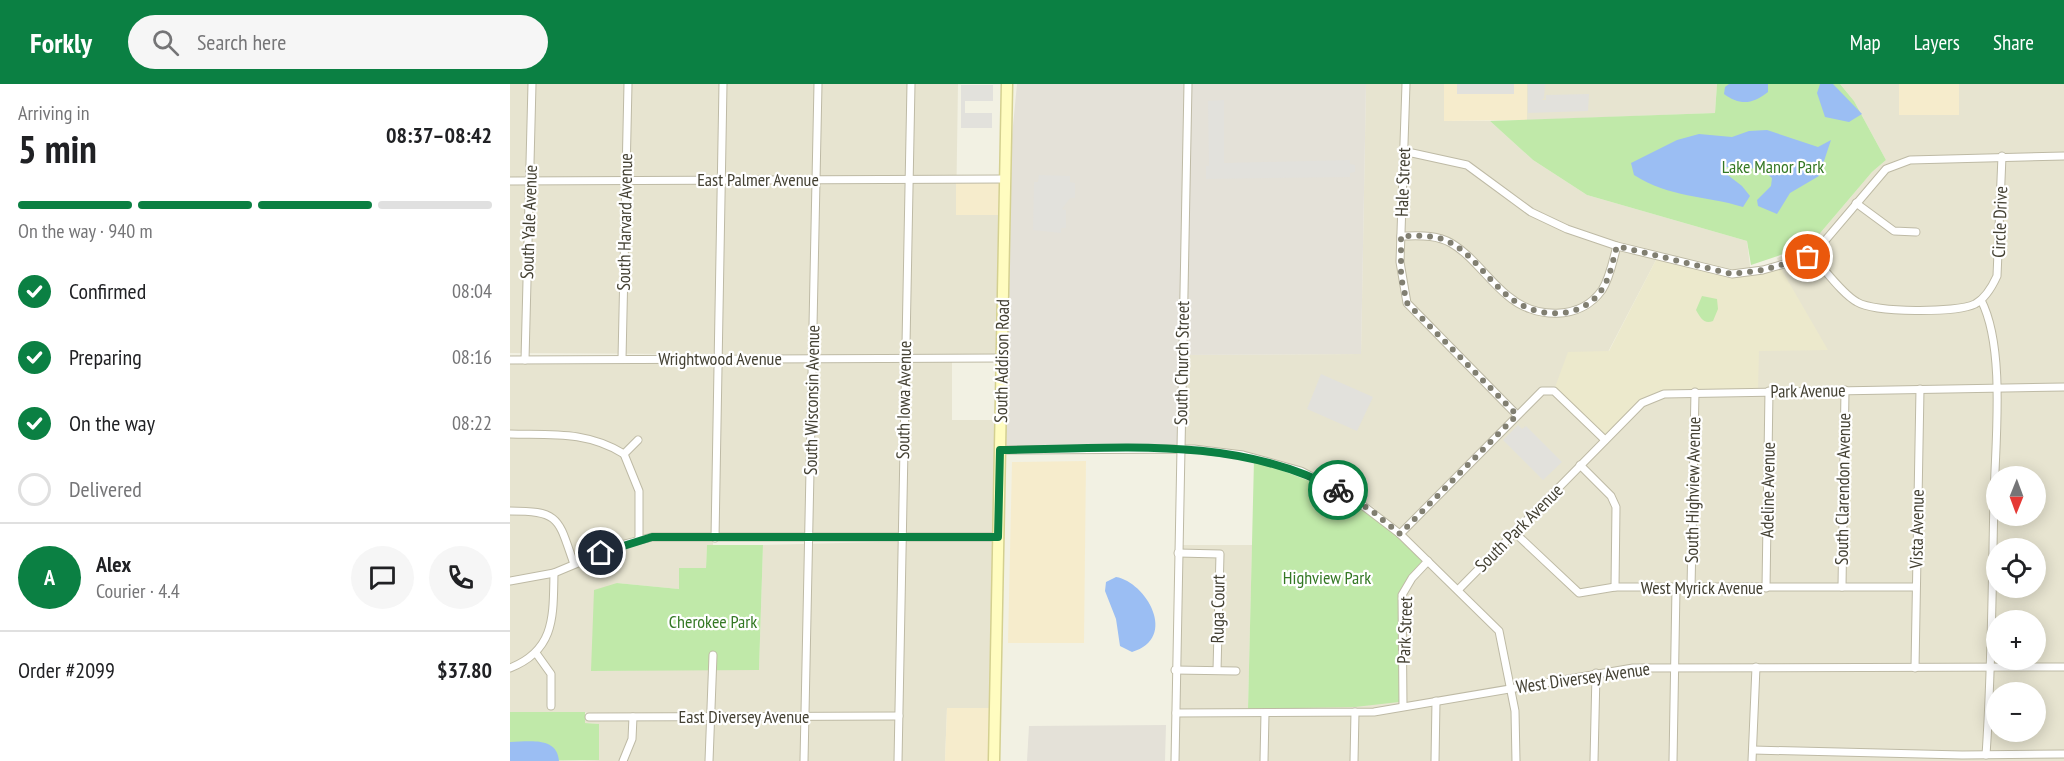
<!DOCTYPE html>
<html lang="en">
<head>
<meta charset="utf-8">
<style>
	body { margin:0; font-family:"PT Sans Narrow",sans-serif; background:#f6f6f6; color:#202124; height:100vh; display:flex; flex-direction:column; font-size:22px; white-space:nowrap }
	* { box-sizing:border-box; margin:0 }
	p { font-size:20px; color:#757577 }
	.icon { flex:none; width:33px; height:33px; fill:none; stroke:currentColor; stroke-width:2; stroke-linecap:round; stroke-linejoin:round }
	.map { position:relative; flex:1; overflow:hidden }
	.details { display:flex; flex-direction:column; background:#fff; width:510px }
	.details>* { flex:none }
	.needle { width:39px; rotate:181deg }
	.fabs { position:absolute; left:1476px; top:382px; display:grid; gap:12px }
	.fabs a { display:grid; place-items:center; width:60px; height:60px; border-radius:50%; background:#fff; box-shadow:0 3px 15px #0003; font-size:30px }
	.pin { position:absolute; display:grid; place-items:center; width:51px; height:51px; color:#fff; margin:-26px; border:3px solid #fff; border-radius:50%; box-shadow:0 2px 6px #0007 }
	.courier { position:absolute; display:grid; place-items:center; width:60px; height:60px; margin:-30px; border:4px solid #0b8043; border-radius:50%; background:#fff; color:#222; box-shadow:0 2px 8px #0007 }
	.head em { font-style:normal; font-weight:700 }
	.head div { display:flex; flex-direction:column-reverse }
	.head { display:flex; align-items:center; justify-content:space-between; height:102px; padding:0 18px }
	h1 { font-size:39px; font-weight:700; line-height:45px }
	.bar { display:grid; grid-template-columns:repeat(4,1fr); gap:9px 6px; align-content:center; height:72px; padding:0 18px }
	.bar i { height:8px; border-radius:4px; background:#e0e0e0 }
	.bar .selected { background:#0b8043 }
	.bar p { grid-column:span 4 }
	.line { display:flex; align-items:center; gap:15px; padding:0 18px; border-top:2px solid #e0e0e0 }
	.line div { flex:1 }
	.round { display:grid; place-items:center; flex:none; width:63px; height:63px; border-radius:32px; background:#f6f6f6 }
	ol { padding:0 18px; list-style:none }
	li { display:flex; align-items:center; gap:18px; height:66px }
	li p { margin-inline-start:auto }
	li .icon { padding:6px; border-radius:50%; background:#0b8043; color:#fff; stroke-width:4 }
	li:last-child { color:#757577 }
	li i { width:33px; height:33px; border:3px solid #e0e0e0; border-radius:50% }
	header { display:flex; align-items:center; gap:36px; box-sizing:border-box; height:84px; padding:0 30px; background:#0b8043; color:#fff }
	header strong { font-size:28px }
	nav { display:flex; gap:33px; margin-inline-start:auto; font-size:21px }
	.search { width:420px; height:54px; background:#f6f6f6; display:flex; align-items:center; gap:15px; box-sizing:border-box; padding:0 21px; border-radius:33px; color:#757577; font-size:22px }
	main { display:flex; flex:1; min-height:0 }
	.map>svg:first-child { display:block }
	.residential { fill:#e7e4d0; fill-rule:evenodd }
	.commercial { fill:#f6eccc }
	.industrial { fill:#e4e1d8 }
	.education { fill:#ece9cc }
	.green { fill:#c0e9a9 }
	.parking { fill:#e2e1dc }
	.water { fill:#9bbef3 }
	.lines { fill:none; stroke-linecap:round; stroke-linejoin:round }
	.street-casing { stroke:#bebaa5; stroke-width:9 }
	.secondary-casing { stroke:#d4d090; stroke-width:13 }
	.street { stroke:#fff; stroke-width:7 }
	.secondary { stroke:#fffcc0; stroke-width:10 }
	.done { stroke:#817f71; stroke-width:6; stroke-dasharray:0 10.8 }
	.route { stroke:#0b8043; stroke-width:8 }
	.labels { text-anchor:middle; stroke-width:4.5; stroke-linejoin:round; paint-order:stroke }
	.park-label { font-size:18px; fill:#347824; stroke:#fff }
	.street-label { font-size:18px; fill:#444133; stroke:#fff }
</style>
</head>
<body>
<header>
<strong>Forkly</strong>
<div class="search"><svg class="icon" aria-label="search" viewBox="0 0 24 24"><circle cx="10" cy="10" r="6"/><path d="M15 15l6 6"/></svg>Search here</div>
<nav><a>Map</a><a>Layers</a><a>Share</a></nav>
</header>
<main>
<section class="details">
<div class="head"><div><h1>5 min</h1><p>Arriving in</p></div><em>08:37–08:42</em></div>
<div class="bar"><i class="selected"></i><i class="selected"></i><i class="selected"></i><i></i><p>On the way · 940 m</p></div>
<ol>
<li><svg class="icon" aria-label="check" viewBox="0 0 24 24"><path d="M5 12l5 5 9-10"/></svg>Confirmed<p>08:04</p></li>
<li><svg class="icon" aria-label="check" viewBox="0 0 24 24"><path d="M5 12l5 5 9-10"/></svg>Preparing<p>08:16</p></li>
<li><svg class="icon" aria-label="check" viewBox="0 0 24 24"><path d="M5 12l5 5 9-10"/></svg>On the way<p>08:22</p></li>
<li><i></i>Delivered</li>
</ol>
<div class="line" style="height:108px"><b class="round" style="background:#0b8043;color:#fff">A</b><div><b>Alex</b><p>Courier · 4.4</p></div><a class="round"><svg class="icon" aria-label="chat" viewBox="0 0 24 24"><path d="M4 5h16v11H9l-5 4z"/></svg></a><a class="round"><svg class="icon" aria-label="phone" viewBox="0 0 24 24"><path d="M5 4h4l2 5-3 2q2 4 5 5l2-3 5 2v4C11 20 4 13 5 4z"/></svg></a></div>
<div class="line" style="height:78px"><div>Order #2099</div><b>$37.80</b></div>
</section>
<div class="map">
<svg width="1554" height="677" viewBox="0 0 1554 677">
	<rect width="100%" height="100%" fill="#f2f1e3"/>
	<g class="residential">
		<polygon points="0,0 448,0 446,131 492,131 489,272 0,269"/>
		<path d="M 856,0 L 934,0 L 934,37 L 980,37 L 1023,76 L 1077,111 L 1237,157 L 1241,190 L 1209,191 L 1147,174 L 1098,268 L 1132,318 L 1249,267 L 1270,183 L 1267,174 L 1300,161 L 1362,88 L 1376,76 L 1344,17 L 1330,0 L 1389,0 L 1389,31 L 1449,31 L 1449,0 L 1554,0 L 1554,677 L 667,677 L 670,461 L 742,461 L 738,625 L 890,520 L 914,478 L 889,446 L 863,423 L 795,385 L 732,367 L 674,361 L 676,271 L 851,270 ZM 1486,393 L 1526,393 L 1526,432 L 1486,432 ZM 1486,465 L 1526,465 L 1526,504 L 1486,504 ZM 1486,537 L 1526,537 L 1526,576 L 1486,576 ZM 1486,609 L 1526,609 L 1526,648 L 1486,648 Z"/>
		<polygon points="1017,0 1207,0 1205,29 1017,36"/>
		<polygon points="0,276 207,276 203,461 197,462 196,484 169,505 107,499 81,587 199,585 198,630 0,628"/>
		<polygon points="442,276 442,336 489,336 487,451 207,453 209,277"/>
		<polygon points="487,455 480,624 437,624 435,677 200,677 204,585 249,586 253,461"/>
		<polygon points="75,634 199,634 197,677 72,677 89,676 89,640 75,639"/>
	</g>
	<g class="commercial">
		<polygon points="934,0 1017,0 1017,36 934,37"/>
		<rect x="1389" y="0" width="60" height="31"/>
		<polygon points="446,96 493,96 492,131 446,131"/>
		<polygon points="576,377 574,559 498,559 502,378"/>
		<polygon points="437,624 480,624 479,677 435,677"/>
	</g>
	<g class="industrial">
		<polygon points="507,0 856,0 851,270 670,271 668,362 493,363 498,94"/>
		<polygon points="656,641 655,677 517,677 519,642"/>
	</g>
	<polygon class="education" points="1147,174 1209,191 1228,192 1270,183 1318,266 1249,267 1248,305 1183,306 1132,318 1095,354 1044,306 1058,268 1099,267"/>
	<g class="green">
		<polygon points="1207,0 1330,0 1344,17 1376,76 1362,88 1300,161 1241,181 1237,157 1077,111 1023,76 980,37 1205,29"/>
		<path d="M 1192,212 L 1207,215 L 1208,225 L 1203,237 C 1194,241 1190,233 1186,226 Z"/>
		<polygon points="744,376 823,406 864,432 914,478 890,520 889,618 845,623 738,625"/>
		<polygon points="197,461 253,461 249,586 81,587 84,506 107,499 169,505 169,484 196,484"/>
		<polygon points="0,628 75,628 75,639 89,640 89,676 0,677"/>
	</g>
	<g class="parking">
		<rect x="947" y="0" width="57" height="10"/>
		<polygon points="1018,0 1035,0 1034,14 1032,16 1036,16 1036,11 1079,10 1078,27 1018,29"/>
		<polygon points="451,1 483,1 483,17 455,17 455,29 482,29 482,44 451,44"/>
		<polygon points="714,16 714,79 840,76 840,80 845,81 845,88 840,89 840,93 696,95 696,82 699,82 698,17"/>
		<polygon points="529,91 560,92 560,98 565,99 565,114 560,114 552,125 556,126 556,144 551,144 551,149 523,146 524,98 528,98"/>
		<polygon points="811,290 863,313 847,347 797,325"/>
		<polygon points="1008,341 1012,345 1016,342 1052,378 1033,396 993,356"/>
	</g>
	<g class="water">
		<path d="M 1219,0 L 1258,0 L 1258,8 C 1243,20 1230,22 1214,10 L 1215,3 Z"/>
		<polygon points="1310,0 1323,0 1352,30 1339,38 1315,33 1307,9"/>
		<path d="M 1257,46 L 1308,63 L 1321,56 L 1309,92 L 1280,109 L 1267,130 L 1248,122 L 1247,116 L 1261,102 L 1262,94 C 1251,83 1224,79 1210,85 L 1232,102 L 1240,112 L 1233,123 C 1194,111 1160,114 1124,91 L 1121,79 L 1167,56 L 1189,50 L 1222,53 L 1239,47 Z"/>
		<path d="M 606,493 C 636,498 669,554 622,568 L 610,562 L 606,535 L 595,507 L 596,498 Z"/>
		<path d="M 0,658 C 19,658 47,652 49,677 L 0,677 Z"/>
	</g>
	<g class="lines">
		<g class="street-casing">
			<g id="street">
				<polyline points="896,0 890,178 897,219 1007,331"/>
				<polyline points="893,67 957,81 1021,128 1057,145 1107,162 1222,190 1253,186 1302,172 1376,85 1400,76 1554,72"/>
				<polyline points="0,97 495,95"/>
				<polyline points="1346,119 1384,147 1406,148"/>
				<path d="M 891,152 C 908,152 925,150 941,159 C 963,172 978,196 998,212 C 1025,235 1070,237 1092,206 C 1100,194 1103,176 1107,162"/>
				<path d="M 1302,172 C 1314,184 1332,210 1347,218 C 1365,229 1446,229 1465,220 C 1476,214 1482,203 1487,192 L 1492,72"/>
				<path d="M 1471,216 C 1496,264 1485,360 1484,415 C 1482,500 1482,585 1476,671"/>
				<polyline points="112,275 118,0"/>
				<polyline points="0,276 492,274"/>
				<polyline points="15,276 22,0"/>
				<path d="M 0,350 C 42,351 77,347 114,370"/>
				<polyline points="128,356 114,370 129,407 129,455"/>
				<polyline points="490,366 684,365 733,371 791,387 843,414 890,450 989,547 1005,627 1006,677"/>
				<polyline points="1070,381 1101,412 1106,423 1105,503"/>
				<path d="M 0,427 C 51,427 48,435 64,480"/>
				<polyline points="1004,448 1069,509 1105,503 1405,503"/>
				<polyline points="890,450 1032,307 1044,307 1095,356"/>
				<polyline points="205,454 213,0"/>
				<polyline points="668,469 710,470 707,586"/>
				<polyline points="0,497 44,489 111,461 142,453 488,453"/>
				<polyline points="1332,503 1335,306"/>
				<polyline points="1181,504 1185,308"/>
				<polyline points="1256,504 1259,307"/>
				<polyline points="948,506 1132,319 1154,310 1554,303"/>
				<polyline points="26,569 41,590 41,622"/>
				<path d="M 0,584 C 46,566 43,531 44,489"/>
				<polyline points="1405,584 1410,305"/>
				<polyline points="665,586 726,587"/>
				<polyline points="893,622 892,511 902,494 918,477"/>
				<polyline points="666,629 864,628 1123,584 1554,583"/>
				<polyline points="79,633 389,632"/>
				<polyline points="1243,666 1452,671 1554,670"/>
				<polyline points="113,677 122,655 123,633"/>
				<polyline points="199,677 203,571"/>
				<polyline points="294,677 308,0"/>
				<polyline points="388,677 401,0"/>
				<polyline points="665,677 678,0"/>
				<polyline points="754,677 755,629"/>
				<polyline points="844,677 845,628"/>
				<polyline points="925,677 926,617"/>
				<polyline points="1084,677 1086,589"/>
				<polyline points="1163,677 1166,504"/>
				<polyline points="1242,677 1246,583"/>
			</g>
		</g>
		<g class="secondary-casing">
			<polyline id="secondary" points="484,677 497,0"/>
		</g>
		<use href="#street" class="street"/>
		<use href="#secondary" class="secondary"/>
	</g>
	<g class="lines">
		<path class="done" d="M 828,406 L 862,427 L 890,450 L 1007,331 L 897,219 L 891,193 L 891,152 C 908,152 925,150 941,159 C 963,171 978,196 998,212 C 1026,236 1075,237 1094,202 C 1101,190 1103,175 1107,162 L 1222,190 L 1253,186 L 1298,173"/>
		<path class="route" d="M 91,469 L 142,453 L 488,453 L 490,366 C 603,365 725,350 828,406"/>
	</g>
	<g class="labels">
		<g class="park-label">
			<text x="1263" y="89">Lake Manor Park</text>
			<text x="817" y="500">Highview Park</text>
			<text x="203" y="544">Cherokee Park</text>
		</g>
		<g class="street-label">
			<text x="248" y="102">East Palmer Avenue</text>
			<text transform="translate(893 98) rotate(-88)" y="6">Hale Street</text>
			<text transform="translate(19 138) rotate(-88)" y="6">South Yale Avenue</text>
			<text transform="translate(115 138) rotate(-89)" y="6">South Harvard Avenue</text>
			<text transform="translate(1490 138) rotate(-88)" y="6">Circle Drive</text>
			<text x="210" y="281">Wrightwood Avenue</text>
			<text transform="translate(492 277) rotate(-89)" y="6">South Addison Road</text>
			<text transform="translate(672 279) rotate(-89)" y="6">South Church Street</text>
			<text transform="translate(1298 307) rotate(-1)" y="6">Park Avenue</text>
			<text transform="translate(302 316) rotate(-89)" y="6">South Wisconsin Avenue</text>
			<text transform="translate(394 316) rotate(-89)" y="6">South Iowa Avenue</text>
			<text transform="translate(1333 405) rotate(-89)" y="6">South Clarendon Avenue</text>
			<text transform="translate(1183 406) rotate(-89)" y="6">South Highview Avenue</text>
			<text transform="translate(1258 406) rotate(-89)" y="6">Adeline Avenue</text>
			<text transform="translate(1009 444) rotate(-45)" y="6">South Park Avenue</text>
			<text transform="translate(1407 445) rotate(-89)" y="6">Vista Avenue</text>
			<text x="1192" y="510">West Myrick Avenue</text>
			<text transform="translate(708 525) rotate(-89)" y="6">Ruga Court</text>
			<text transform="translate(895 546) rotate(-88)" y="6">Park Street</text>
			<text transform="translate(1073 594) rotate(-8)" y="6">West Diversey Avenue</text>
			<text x="234" y="639">East Diversey Avenue</text>
		</g>
	</g>
</svg>
<div class="fabs">
<a><svg class="needle" viewBox="-14 -14 28 28"><path d="M0-13l5 13h-10z" fill="#e53935"/><path d="M0 13l5-13h-10z" fill="#757577"/></svg></a>
<a><svg class="icon" aria-label="locate" viewBox="0 0 24 24"><circle cx="12" cy="12" r="6"/><path d="M12 2v4M12 18v4M2 12h4M18 12h4"/></svg></a>
<a>+</a>
<a>−</a>
</div>
<div class="pin" style="left:1298px;top:173px;background:#ea580c"><svg class="icon" aria-label="bag" viewBox="0 0 24 24"><path d="M5 8h14l-1 12H6zM9 8a3 3 0 0 1 6 0"/></svg></div>
<div class="pin" style="left:91px;top:469px;background:#1f2937"><svg class="icon" aria-label="home" viewBox="0 0 24 24"><path d="M3 11l9-7 9 7M6 9v11h12V9"/></svg></div>
<div class="courier" style="left:828px;top:406px"><svg class="icon" aria-label="bike" viewBox="0 0 24 24"><circle cx="6" cy="16" r="4"/><circle cx="18" cy="16" r="4"/><path d="M6 16l4-8h5l3 8M10 8l3 8H6M13 5h3"/></svg></div>
</div>
</main>
</body>
</html>
